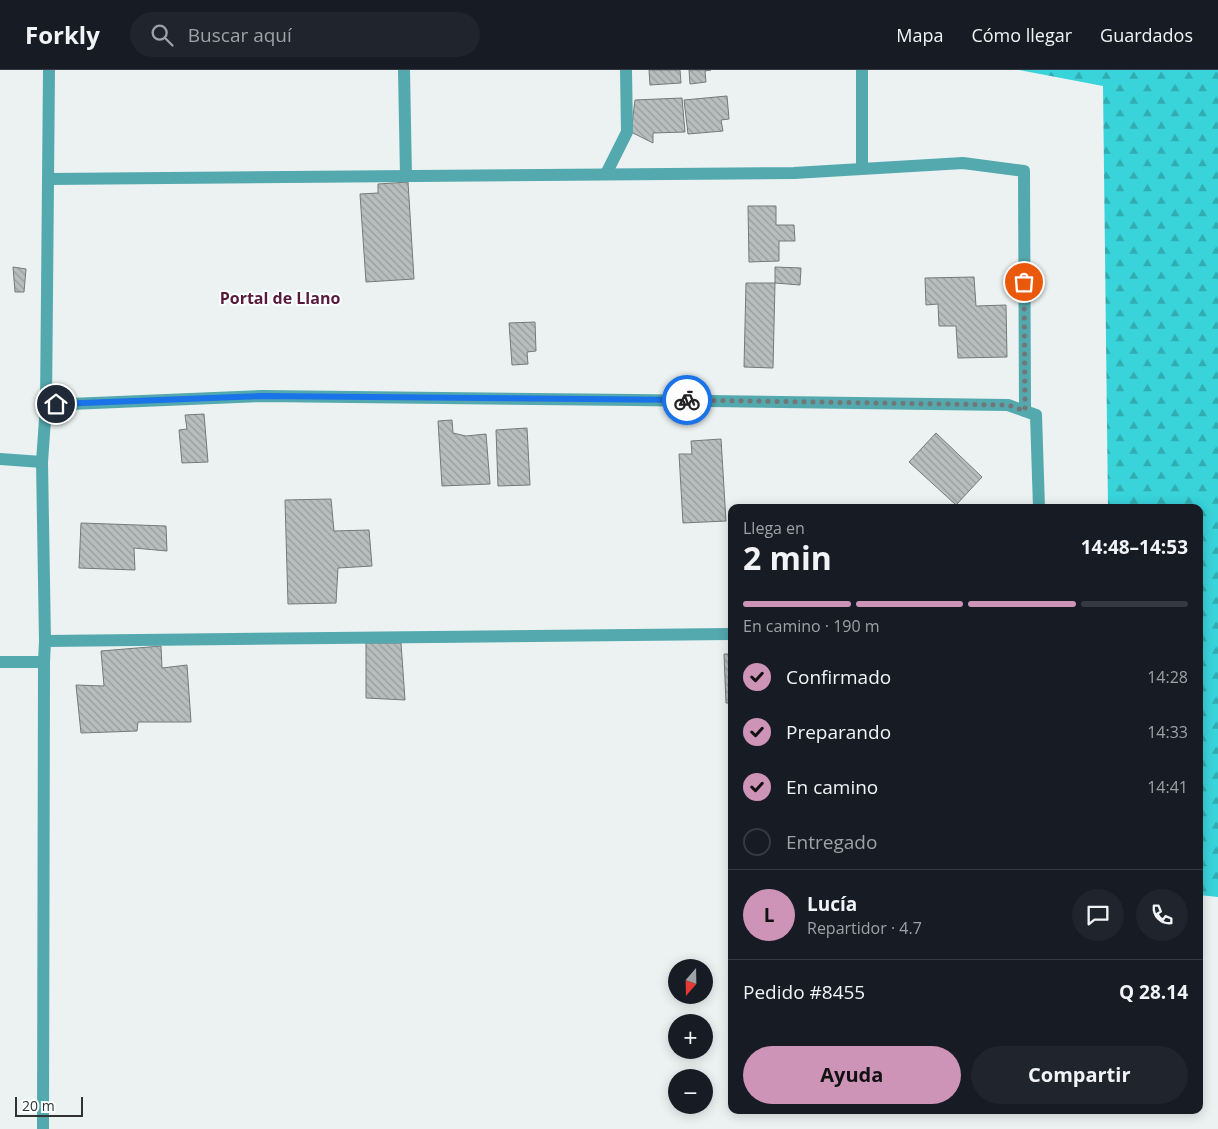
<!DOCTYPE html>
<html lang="es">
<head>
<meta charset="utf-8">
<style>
	body { margin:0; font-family:"Open Sans",sans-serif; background:#20242c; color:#f1f3f6; height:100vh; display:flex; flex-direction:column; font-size:19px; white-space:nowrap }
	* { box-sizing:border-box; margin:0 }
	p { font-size:16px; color:#9ea1a6 }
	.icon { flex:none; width:28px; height:28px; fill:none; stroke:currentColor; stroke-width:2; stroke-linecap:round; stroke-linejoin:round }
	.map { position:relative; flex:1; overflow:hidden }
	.details { position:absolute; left:728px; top:434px; width:475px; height:610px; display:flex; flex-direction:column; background:#171b24; border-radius:10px; box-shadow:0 2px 12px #0003 }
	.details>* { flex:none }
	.needle { width:32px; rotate:200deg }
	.tools { position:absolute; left:668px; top:889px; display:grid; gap:10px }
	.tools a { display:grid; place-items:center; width:45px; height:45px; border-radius:50%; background:#171b24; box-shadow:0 2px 12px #0003; font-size:25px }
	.scale { position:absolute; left:15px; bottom:12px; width:68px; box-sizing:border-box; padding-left:5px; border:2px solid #313333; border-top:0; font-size:14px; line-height:18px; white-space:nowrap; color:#313333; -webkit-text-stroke:4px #fbffff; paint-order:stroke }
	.pin { position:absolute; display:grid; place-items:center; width:42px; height:42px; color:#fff; margin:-21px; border:2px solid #fff; border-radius:50%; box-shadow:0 1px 5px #0007 }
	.courier { position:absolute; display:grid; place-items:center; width:50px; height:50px; margin:-25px; border:4px solid #1a73e8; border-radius:50%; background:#fff; color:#222; box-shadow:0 1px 6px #0007 }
	.head em { font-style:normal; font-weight:700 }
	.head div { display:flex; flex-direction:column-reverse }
	.head { display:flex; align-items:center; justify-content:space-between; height:85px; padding:0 15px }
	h1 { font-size:32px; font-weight:700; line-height:38px }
	.bar { display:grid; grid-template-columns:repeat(4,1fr); gap:8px 5px; align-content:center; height:60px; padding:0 15px }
	.bar i { height:6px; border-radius:4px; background:#363941 }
	.bar .selected { background:#cd94b8 }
	.bar p { grid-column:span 4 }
	.line { display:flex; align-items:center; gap:12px; padding:0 15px; border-top:1px solid #363941 }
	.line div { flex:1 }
	.round { display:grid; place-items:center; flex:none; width:52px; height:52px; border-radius:26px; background:#20242c }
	ol { padding:0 15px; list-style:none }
	li { display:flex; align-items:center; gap:15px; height:55px }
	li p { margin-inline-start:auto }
	li .icon { padding:5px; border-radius:50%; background:#cd94b8; color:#111; stroke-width:4 }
	li:last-child { color:#9ea1a6 }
	li i { width:28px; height:28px; border:2px solid #363941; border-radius:50% }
	.primary-button { display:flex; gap:10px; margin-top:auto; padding:10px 15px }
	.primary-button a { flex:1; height:58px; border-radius:30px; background:#cd94b8; color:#111; font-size:20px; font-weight:700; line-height:58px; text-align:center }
	.primary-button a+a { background:#20242c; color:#f1f3f6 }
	header { display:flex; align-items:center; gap:30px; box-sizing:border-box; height:70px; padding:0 25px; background:#171b24; border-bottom:1px solid #363941 }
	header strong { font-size:24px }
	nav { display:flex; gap:28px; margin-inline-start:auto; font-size:18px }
	.search { width:350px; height:45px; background:#20242c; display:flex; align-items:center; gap:12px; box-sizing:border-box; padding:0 18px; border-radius:28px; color:#9ea1a6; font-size:19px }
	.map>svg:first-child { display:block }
	.forest { fill:url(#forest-firs) }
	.building { fill:url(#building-back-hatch); stroke:#747979 }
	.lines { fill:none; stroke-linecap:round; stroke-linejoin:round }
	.minor { stroke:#53a9ad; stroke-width:12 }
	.done { stroke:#727676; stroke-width:5; stroke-dasharray:0 9 }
	.route { stroke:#1a73e8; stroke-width:6 }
	.labels { text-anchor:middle; stroke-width:4; stroke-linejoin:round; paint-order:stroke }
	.neighbourhood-label { font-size:16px; font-weight:bold; fill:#581a3c; stroke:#fbffff }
</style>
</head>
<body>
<header>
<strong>Forkly</strong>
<div class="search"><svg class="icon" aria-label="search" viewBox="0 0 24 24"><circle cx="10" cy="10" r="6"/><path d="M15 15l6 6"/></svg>Buscar aquí</div>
<nav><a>Mapa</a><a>Cómo llegar</a><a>Guardados</a></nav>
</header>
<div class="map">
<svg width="1218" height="1059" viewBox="0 0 1218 1059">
	<defs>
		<pattern id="forest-firs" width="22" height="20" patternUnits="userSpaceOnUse" patternTransform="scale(1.25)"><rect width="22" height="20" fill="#39d3da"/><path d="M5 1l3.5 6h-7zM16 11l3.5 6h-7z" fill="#31acb1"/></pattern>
		<pattern id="building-back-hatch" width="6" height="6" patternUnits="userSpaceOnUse" patternTransform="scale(1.25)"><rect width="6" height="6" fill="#b8bebe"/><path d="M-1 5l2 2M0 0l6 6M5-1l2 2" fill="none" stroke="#969b9b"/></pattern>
	</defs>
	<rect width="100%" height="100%" fill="#ecf2f2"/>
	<polygon class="forest" points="1019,0 1218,0 1218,827 1199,825 1199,438 1108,437 1103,16"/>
	<g class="building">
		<polygon points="649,0 680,0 681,13 650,15"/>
		<polygon points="689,0 711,0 705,1 706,12 690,14"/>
		<polygon points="727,26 729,49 721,50 723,61 688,64 684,30"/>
		<polygon points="682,28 685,62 653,63 653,73 631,62 635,30"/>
		<polygon points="408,112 414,209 366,212 360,124 378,123 378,114"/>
		<polygon points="748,136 776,136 776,155 794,155 795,171 779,171 779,191 749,192"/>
		<polygon points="13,197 26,199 24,222 15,222"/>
		<polygon points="775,197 801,198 800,215 775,213"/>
		<polygon points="974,207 976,236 1006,235 1007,287 958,288 956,256 939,256 938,234 926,235 925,208"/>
		<polygon points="746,213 775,213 773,298 744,297"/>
		<polygon points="535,252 536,281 527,282 528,294 512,295 509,253"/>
		<polygon points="204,344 208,392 182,393 179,360 187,359 185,345"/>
		<polygon points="452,350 453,363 466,366 486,364 490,414 442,416 438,351"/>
		<polygon points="527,358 530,415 498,416 496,360"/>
		<polygon points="936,363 982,407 956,435 909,392"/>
		<polygon points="721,369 726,451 683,453 679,384 692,384 691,371"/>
		<polygon points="331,429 334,461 369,460 372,496 338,498 336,533 288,534 285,430"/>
		<polygon points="81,453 166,456 167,481 134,478 135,500 79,498"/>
		<polygon points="366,573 401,573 405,630 366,628"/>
		<polygon points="161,576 162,598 187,595 191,652 138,652 137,661 81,663 76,615 104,616 101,581"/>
		<polygon points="724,584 731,584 731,633 726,633"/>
	</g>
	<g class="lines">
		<g class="minor">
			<polyline points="404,0 406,106"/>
			<polyline points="862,98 862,0"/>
			<polyline points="606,104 627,62 626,0"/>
			<polyline points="48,109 794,103 963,93 1024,101 1025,341"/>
			<polyline points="46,335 262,326 635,330 1008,335 1036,345 1039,438"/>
			<polyline points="0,389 42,392"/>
			<polyline points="45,571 731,564"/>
			<polyline points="0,592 44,592"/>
			<polyline points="43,1059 44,592 45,571 42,392 46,335 49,0"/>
		</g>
	</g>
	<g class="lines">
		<polyline class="done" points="687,330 1008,335 1025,341 1024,212"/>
		<polyline class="route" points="56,334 262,326 687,330"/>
	</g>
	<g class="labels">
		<g class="neighbourhood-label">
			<text x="280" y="234">Portal de Llano</text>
		</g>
	</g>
</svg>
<div class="tools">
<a><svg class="needle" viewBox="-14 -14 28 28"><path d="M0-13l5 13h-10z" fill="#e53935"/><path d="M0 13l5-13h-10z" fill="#9ea1a6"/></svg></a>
<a>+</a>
<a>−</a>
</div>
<div class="scale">20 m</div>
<div class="pin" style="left:1024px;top:212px;background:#ea580c"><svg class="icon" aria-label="bag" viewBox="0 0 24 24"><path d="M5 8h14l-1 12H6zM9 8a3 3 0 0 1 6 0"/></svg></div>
<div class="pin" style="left:56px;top:334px;background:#1f2937"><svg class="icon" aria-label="home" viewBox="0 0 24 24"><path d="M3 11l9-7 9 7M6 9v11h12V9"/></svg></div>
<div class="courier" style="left:687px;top:330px"><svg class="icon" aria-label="bike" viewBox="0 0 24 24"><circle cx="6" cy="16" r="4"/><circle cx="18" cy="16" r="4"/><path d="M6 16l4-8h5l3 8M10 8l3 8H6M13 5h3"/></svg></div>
<section class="details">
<div class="head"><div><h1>2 min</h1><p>Llega en</p></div><em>14:48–14:53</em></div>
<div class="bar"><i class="selected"></i><i class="selected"></i><i class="selected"></i><i></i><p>En camino · 190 m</p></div>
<ol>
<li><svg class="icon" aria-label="check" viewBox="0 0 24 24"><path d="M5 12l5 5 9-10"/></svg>Confirmado<p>14:28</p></li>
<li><svg class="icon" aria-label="check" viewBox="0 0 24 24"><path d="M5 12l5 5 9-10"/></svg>Preparando<p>14:33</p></li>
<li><svg class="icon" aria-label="check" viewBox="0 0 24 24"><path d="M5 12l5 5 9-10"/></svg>En camino<p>14:41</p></li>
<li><i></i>Entregado</li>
</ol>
<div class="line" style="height:90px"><b class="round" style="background:#cd94b8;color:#111">L</b><div><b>Lucía</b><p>Repartidor · 4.7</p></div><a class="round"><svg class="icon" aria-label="chat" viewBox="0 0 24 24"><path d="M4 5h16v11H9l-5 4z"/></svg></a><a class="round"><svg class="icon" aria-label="phone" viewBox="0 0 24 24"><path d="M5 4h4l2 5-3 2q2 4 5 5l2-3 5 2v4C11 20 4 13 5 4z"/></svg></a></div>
<div class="line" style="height:65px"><div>Pedido #8455</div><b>Q 28.14</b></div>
<div class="primary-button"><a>Ayuda</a><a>Compartir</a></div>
</section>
</div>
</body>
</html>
